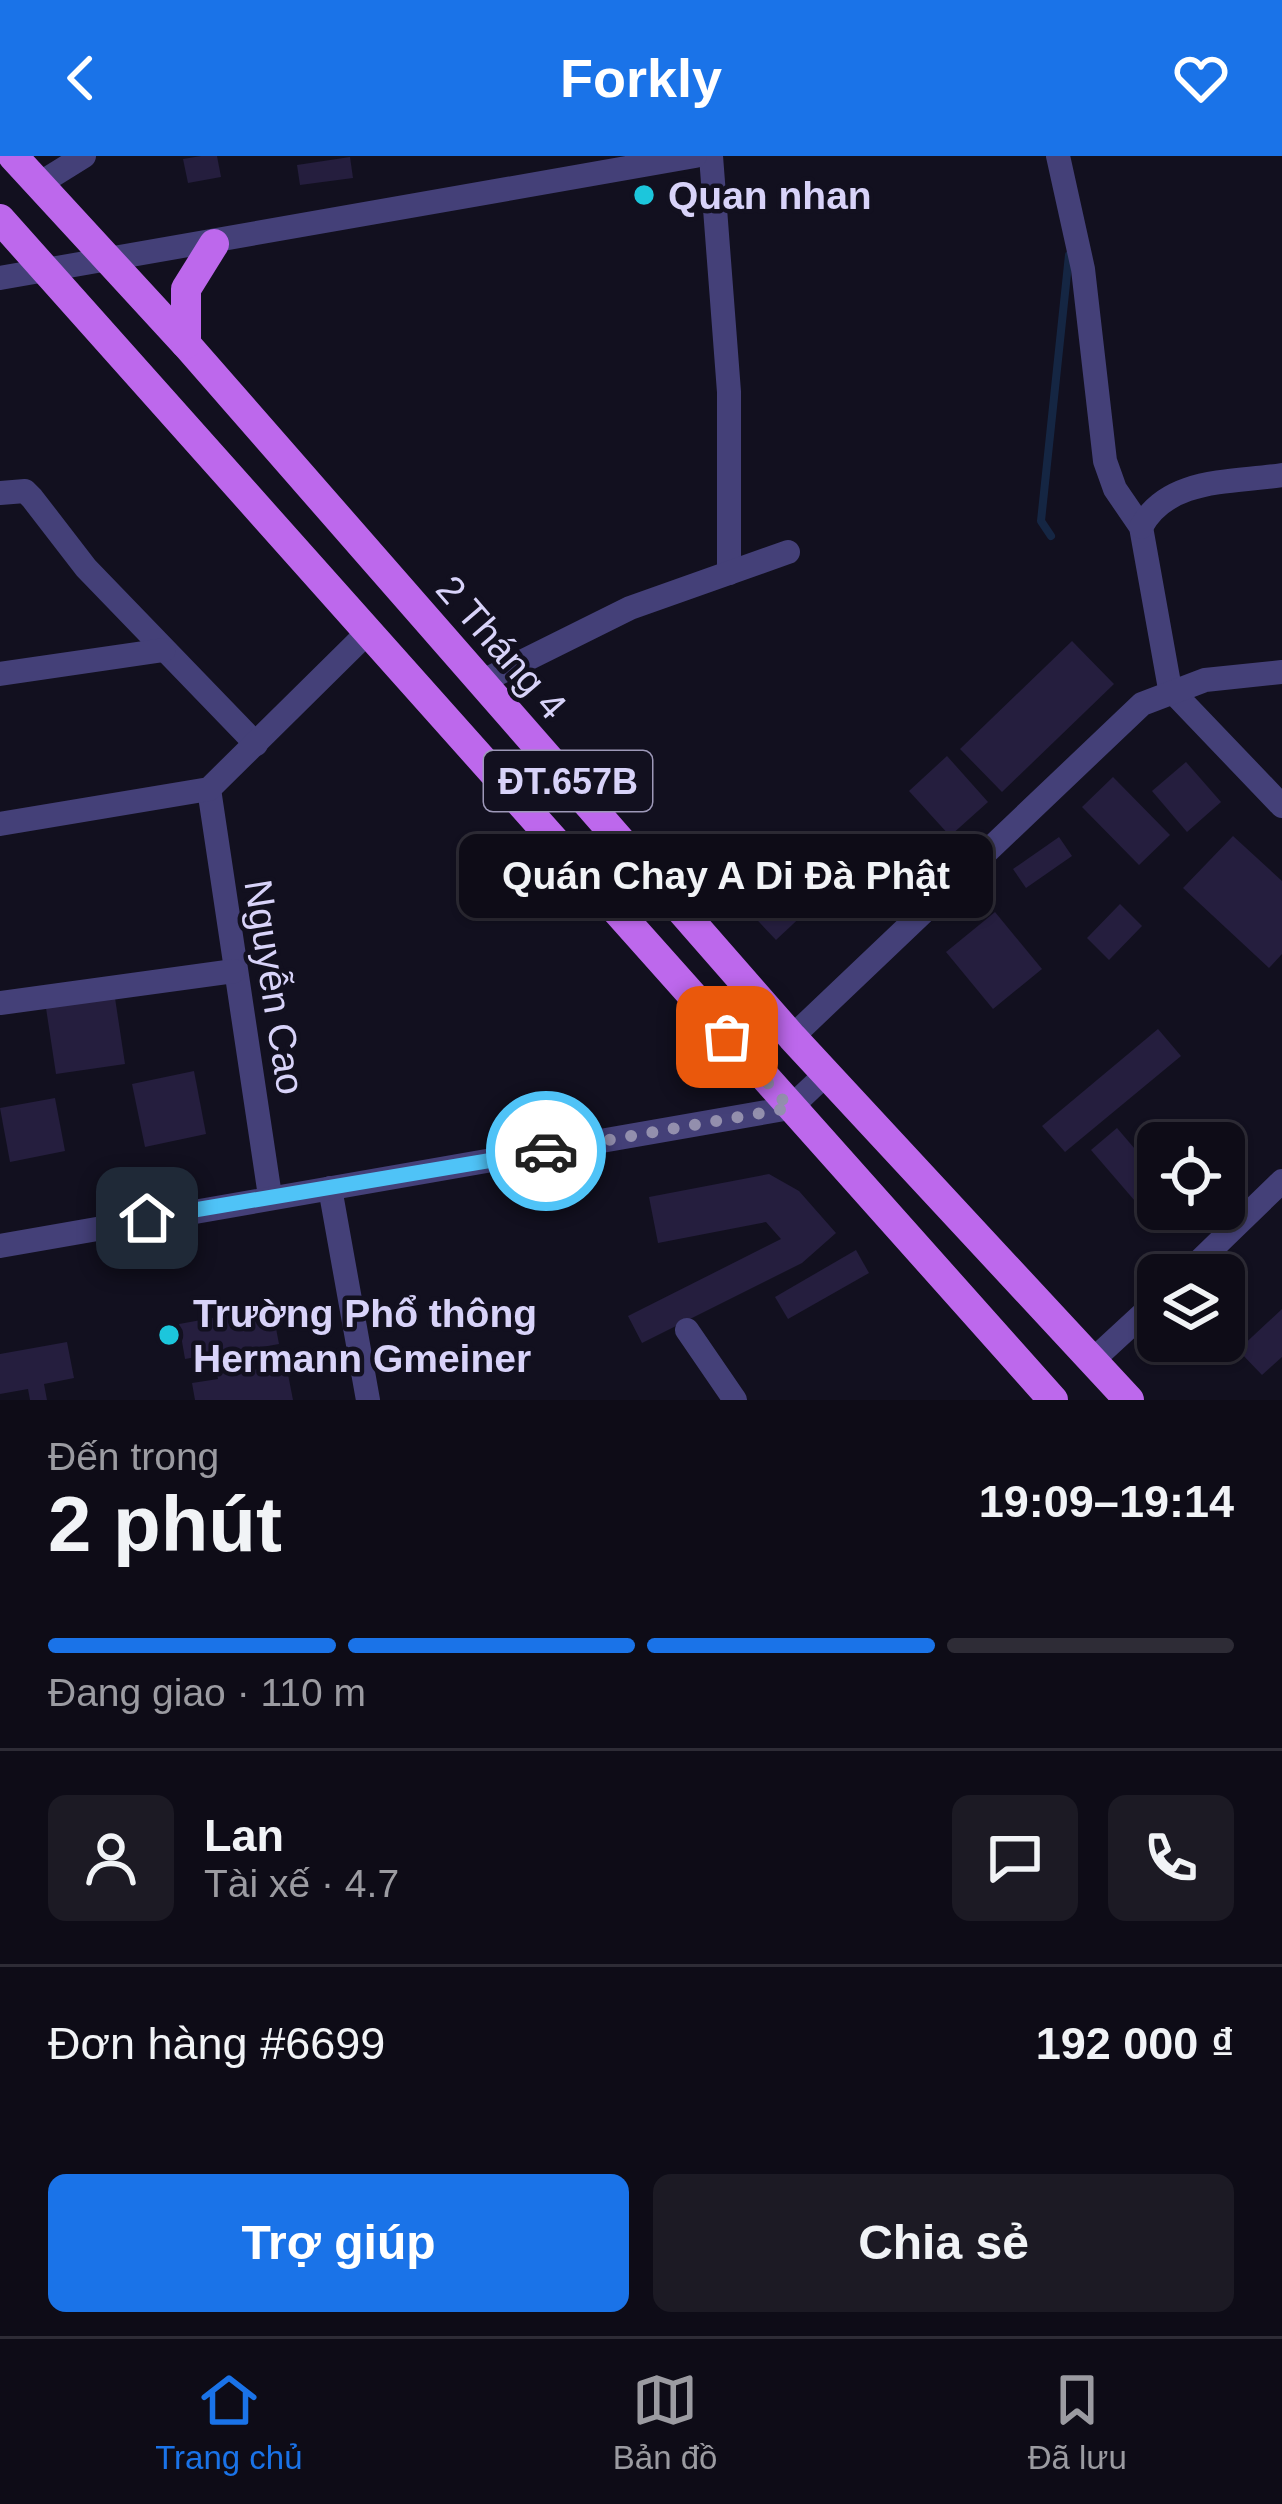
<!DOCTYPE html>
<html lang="vi">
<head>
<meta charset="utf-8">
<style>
	body { margin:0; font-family:Helvetica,sans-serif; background:#1c1a24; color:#f1f3f6; height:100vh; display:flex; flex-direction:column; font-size:45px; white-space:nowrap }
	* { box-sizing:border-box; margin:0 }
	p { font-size:39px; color:#9b9ba1 }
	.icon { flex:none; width:66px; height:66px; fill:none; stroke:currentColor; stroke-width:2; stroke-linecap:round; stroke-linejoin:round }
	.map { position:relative; height:1244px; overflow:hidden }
	.sheet { display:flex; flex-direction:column; background:#0e0c17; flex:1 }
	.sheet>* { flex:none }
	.buttons { position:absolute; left:1137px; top:966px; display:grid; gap:24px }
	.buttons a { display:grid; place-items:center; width:108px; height:108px; border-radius:18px; background:#0e0c17; box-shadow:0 3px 9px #0004,0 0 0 3px #2e2c36; font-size:60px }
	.pin { position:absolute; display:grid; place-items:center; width:102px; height:102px; color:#fff; margin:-51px; border-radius:24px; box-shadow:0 6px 18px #0006 }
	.courier { position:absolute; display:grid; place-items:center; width:120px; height:120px; margin:-60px; border:9px solid #4fc3f7; border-radius:50%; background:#fff; color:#222; box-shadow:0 3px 15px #0007 }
	.bubble { position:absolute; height:84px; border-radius:18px; background:#0e0c17; box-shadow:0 3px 9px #0004,0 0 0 3px #2e2c36; font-size:39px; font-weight:600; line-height:84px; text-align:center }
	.head em { font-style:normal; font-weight:600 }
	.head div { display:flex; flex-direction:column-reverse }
	.head { display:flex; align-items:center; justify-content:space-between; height:204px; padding:0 48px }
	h1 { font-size:78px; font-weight:600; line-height:90px }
	.bar { display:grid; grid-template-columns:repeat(4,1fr); gap:18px 12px; align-content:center; height:144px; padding:0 48px }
	.bar i { height:15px; border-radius:9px; background:#2e2c36 }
	.bar .selected { background:#1a73e8 }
	.bar p { grid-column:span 4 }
	.line { display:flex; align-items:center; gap:30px; padding:0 48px; border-top:3px solid #2e2c36 }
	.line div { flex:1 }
	.round { display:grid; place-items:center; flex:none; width:126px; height:126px; border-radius:18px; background:#1c1a24 }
	.cta { display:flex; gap:24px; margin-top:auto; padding:24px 48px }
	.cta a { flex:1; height:138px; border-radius:18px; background:#1a73e8; color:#fff; font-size:48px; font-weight:600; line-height:138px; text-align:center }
	.cta a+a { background:#1c1a24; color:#f1f3f6 }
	header { display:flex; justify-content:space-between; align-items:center; height:156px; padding:0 48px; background:#1a73e8; color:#fff; font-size:54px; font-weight:600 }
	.tab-bar { display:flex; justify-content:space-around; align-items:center; height:168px; border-top:3px solid #2e2c36; background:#0e0c17; font-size:33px; color:#9b9ba1 }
	.tab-bar a { display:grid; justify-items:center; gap:6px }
	.tab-bar .selected { color:#1a73e8 }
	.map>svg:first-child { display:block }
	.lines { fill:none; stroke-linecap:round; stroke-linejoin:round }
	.stream { stroke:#152643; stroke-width:8 }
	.building { fill:#251e3e }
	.minor { stroke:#444078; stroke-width:24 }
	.major { stroke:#bd68ec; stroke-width:30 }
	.done { stroke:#938fad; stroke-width:12; stroke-dasharray:0 21.6 }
	.route { stroke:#4fc3f7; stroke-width:15 }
	.poi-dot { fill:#1cc6dc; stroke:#12101f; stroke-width:4.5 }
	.labels { text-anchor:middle; stroke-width:9; stroke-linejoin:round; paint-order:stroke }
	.shield { fill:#12101f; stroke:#9d98b8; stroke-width:3 }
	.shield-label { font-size:36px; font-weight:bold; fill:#d8d3f9 }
	.poi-label { font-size:39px; font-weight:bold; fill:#d8d3f9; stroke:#12101f; text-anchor:start }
	.street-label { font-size:39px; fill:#d8d3f9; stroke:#12101f }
</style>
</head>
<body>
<header><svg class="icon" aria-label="back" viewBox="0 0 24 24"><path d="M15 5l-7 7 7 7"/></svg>Forkly<svg class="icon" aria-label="heart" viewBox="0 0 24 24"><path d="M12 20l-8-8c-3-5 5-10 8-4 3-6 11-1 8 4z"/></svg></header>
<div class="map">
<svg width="1282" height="1244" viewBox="0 0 1282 1244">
	<rect width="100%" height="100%" fill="#12101f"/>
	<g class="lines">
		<polyline class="stream" points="1051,380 1041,365 1069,99"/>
	</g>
	<g class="building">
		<polygon points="201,0 217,0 221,21 188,27 183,3"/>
		<polygon points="350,1 353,22 300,29 297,9"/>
		<polygon points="1072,485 1114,528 1002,636 960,593"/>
		<polygon points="947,600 988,646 950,680 909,635"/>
		<polygon points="1186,606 1221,646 1187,676 1152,635"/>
		<polygon points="1113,621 1170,679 1139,709 1082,651"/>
		<polygon points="1233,680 1282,725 1282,798 1269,812 1183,732"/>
		<polygon points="1059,681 1072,700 1026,732 1013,713"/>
		<polygon points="773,718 808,754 776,784 742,748"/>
		<polygon points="1120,748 1142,770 1109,804 1087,782"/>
		<polygon points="995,756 1042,813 993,853 946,796"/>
		<polygon points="115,842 125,908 56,918 46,852"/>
		<polygon points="1158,873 1181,900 1065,996 1042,970"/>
		<polygon points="194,915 206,978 145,991 132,928"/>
		<polygon points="55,942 65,995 10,1006 0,952"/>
		<polygon points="1117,972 1158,1020 1158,1038 1141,1052 1091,994"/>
		<polygon points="769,1018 799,1035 836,1077 802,1107 642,1187 628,1160 781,1083 766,1066 658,1087 649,1041"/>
		<polygon points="856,1094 869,1117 788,1163 775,1141"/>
		<polygon points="272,1151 279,1188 228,1197 231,1218 286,1208 293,1244 195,1244 192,1227 218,1223 213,1198 185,1203 179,1168"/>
		<polygon points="1282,1153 1282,1201 1262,1219 1238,1194"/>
		<polygon points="67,1186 74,1222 44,1228 47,1244 30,1244 28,1233 0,1238 0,1198"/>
	</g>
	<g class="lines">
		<g class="minor">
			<polyline points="711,0 729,236 729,417"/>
			<polyline points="1058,0 1083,113 1105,305 1115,333 1141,371 1170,533 1282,650"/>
			<polyline points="39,28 84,0"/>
			<polyline points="0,122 695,0"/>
			<polyline points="0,337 25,335 32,342 86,412 256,588"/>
			<path d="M 1141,371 C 1168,321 1231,327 1282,319"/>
			<polyline points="0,518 164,494"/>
			<polyline points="481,526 630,452 788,396"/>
			<polyline points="209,633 270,1040"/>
			<polyline points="0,668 209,633 367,477"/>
			<polyline points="0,847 234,815"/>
			<polyline points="792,881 1142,548 1205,524 1282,516"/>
			<polyline points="330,1032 368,1244"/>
			<polyline points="0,1090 790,952 826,918"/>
			<polyline points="1185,1119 1282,1025"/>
			<polyline points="687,1174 735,1244"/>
			<polyline points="1093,1204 1158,1144"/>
		</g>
		<g class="major">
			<polyline points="13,0 186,188 792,881 1129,1244"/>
			<polyline points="0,63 1053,1244"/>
			<polyline points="186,188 186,133 214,88"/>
		</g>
	</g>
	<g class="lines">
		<polyline class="done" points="546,995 790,952 727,881"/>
		<polyline class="route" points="147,1062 546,995"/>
	</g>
	<g class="poi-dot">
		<circle cx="644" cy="39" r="12"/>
		<circle cx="169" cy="1179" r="12"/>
	</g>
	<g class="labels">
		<rect class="shield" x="484" y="595" width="168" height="60" rx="9"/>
		<g class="shield-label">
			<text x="568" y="638">ĐT.657B</text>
		</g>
		<g class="poi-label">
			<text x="668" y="53">Quan nhan</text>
			<text x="193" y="1171">Trường Phổ thông<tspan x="193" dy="45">Hermann Gmeiner</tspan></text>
		</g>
		<g class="street-label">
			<text transform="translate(502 491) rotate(49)" y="14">2 Tháng 4</text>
			<text transform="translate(275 831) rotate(81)" y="14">Nguyễn Cao</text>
		</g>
	</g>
</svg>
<div class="buttons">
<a><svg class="icon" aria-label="locate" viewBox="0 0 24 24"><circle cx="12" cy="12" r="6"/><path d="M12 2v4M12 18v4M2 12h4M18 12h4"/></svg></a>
<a><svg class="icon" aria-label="layers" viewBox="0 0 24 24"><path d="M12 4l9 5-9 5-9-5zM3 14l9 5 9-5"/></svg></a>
</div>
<div class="pin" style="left:727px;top:881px;background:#ea580c"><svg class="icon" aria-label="bag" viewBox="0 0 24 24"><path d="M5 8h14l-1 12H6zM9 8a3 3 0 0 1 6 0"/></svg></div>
<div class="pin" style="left:147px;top:1062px;background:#1f2937"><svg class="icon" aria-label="home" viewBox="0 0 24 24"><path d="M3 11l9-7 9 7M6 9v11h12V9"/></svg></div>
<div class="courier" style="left:546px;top:995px"><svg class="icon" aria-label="car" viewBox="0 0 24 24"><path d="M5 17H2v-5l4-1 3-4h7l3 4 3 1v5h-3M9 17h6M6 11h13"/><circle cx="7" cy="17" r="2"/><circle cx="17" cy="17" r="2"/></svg></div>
<div class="bubble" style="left:459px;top:678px;width:534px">Quán Chay A Di Đà Phật</div>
</div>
<section class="sheet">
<div class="head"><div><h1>2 phút</h1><p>Đến trong</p></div><em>19:09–19:14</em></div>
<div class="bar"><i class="selected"></i><i class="selected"></i><i class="selected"></i><i></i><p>Đang giao · 110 m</p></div>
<div class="line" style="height:216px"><a class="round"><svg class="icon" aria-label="person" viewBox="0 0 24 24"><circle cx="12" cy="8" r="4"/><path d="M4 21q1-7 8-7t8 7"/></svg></a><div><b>Lan</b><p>Tài xế · 4.7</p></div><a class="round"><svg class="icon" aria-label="chat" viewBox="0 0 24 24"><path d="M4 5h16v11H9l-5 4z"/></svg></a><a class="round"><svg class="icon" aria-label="phone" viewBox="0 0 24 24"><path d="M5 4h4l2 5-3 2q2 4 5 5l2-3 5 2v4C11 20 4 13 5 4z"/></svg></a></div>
<div class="line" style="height:156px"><div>Đơn hàng #6699</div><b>192 000 ₫</b></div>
<div class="cta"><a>Trợ giúp</a><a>Chia sẻ</a></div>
</section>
<nav class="tab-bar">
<a class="selected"><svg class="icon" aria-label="home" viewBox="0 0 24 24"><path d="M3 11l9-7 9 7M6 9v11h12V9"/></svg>Trang chủ</a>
<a><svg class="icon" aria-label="map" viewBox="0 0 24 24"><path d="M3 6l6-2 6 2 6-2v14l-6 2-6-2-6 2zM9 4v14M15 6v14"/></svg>Bản đồ</a>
<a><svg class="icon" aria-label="saved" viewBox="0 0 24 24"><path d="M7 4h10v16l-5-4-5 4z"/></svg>Đã lưu</a>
</nav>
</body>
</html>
